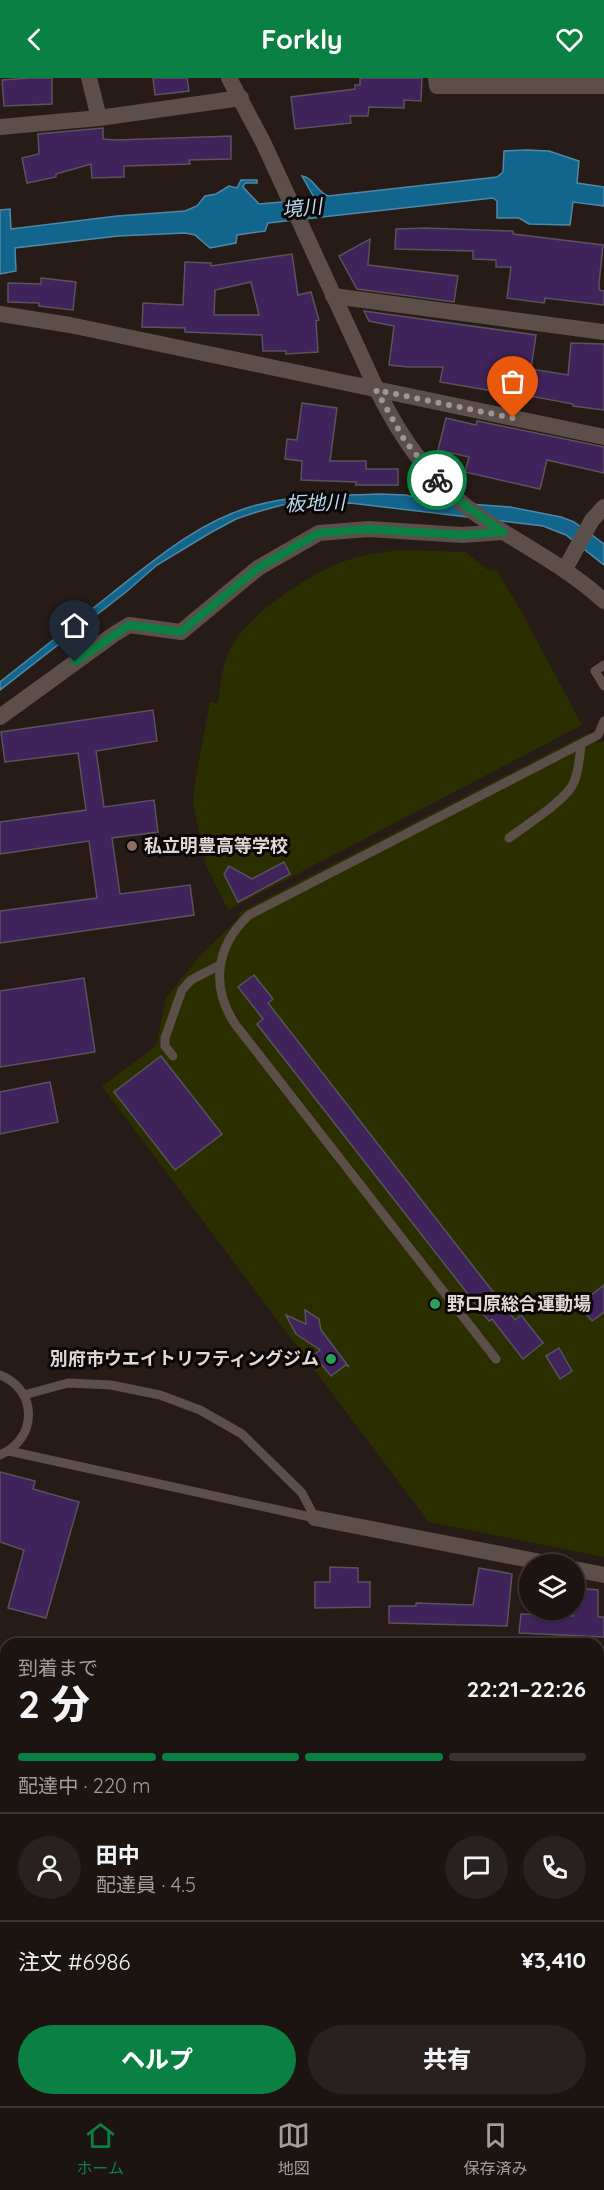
<!DOCTYPE html>
<html lang="ja">
<head>
<meta charset="utf-8">
<style>
	body { margin:0; font-family:Quicksand,"Noto Sans JP",sans-serif; background:#29211f; color:#f1f3f6; height:100vh; display:flex; flex-direction:column; font-size:22px; white-space:nowrap }
	* { box-sizing:border-box; margin:0 }
	p { font-size:20px; color:#a09e9f }
	.icon { flex:none; width:33px; height:33px; fill:none; stroke:currentColor; stroke-width:2; stroke-linecap:round; stroke-linejoin:round }
	.map { position:relative; flex:1; overflow:hidden }
	.sheet { position:absolute; left:0px; top:1560px; width:604px; height:468px; display:flex; flex-direction:column; background:#1c1411; border-radius:18px 18px 0 0; box-shadow:0 2px 4px #0004,0 0 0 2px #3a3331 }
	.sheet>* { flex:none }
	.fabs { position:absolute; left:519px; top:1476px; display:grid; gap:12px }
	.fabs a { display:grid; place-items:center; width:66px; height:66px; border-radius:50%; background:#1c1411; box-shadow:0 2px 4px #0004,0 0 0 2px #3a3331; font-size:30px }
	.pin { position:absolute; display:grid; place-items:center; width:51px; height:51px; color:#fff; margin:-62px -26px; border-radius:50% 50% 50% 0; rotate:-45deg; box-shadow:0 0 6px #0007 }
	.pin .icon { rotate:45deg }
	.courier { position:absolute; display:grid; place-items:center; width:60px; height:60px; margin:-30px; border:4px solid #0b8043; border-radius:50%; background:#fff; color:#222; box-shadow:0 2px 8px #0007 }
	.headline em { font-style:normal; font-weight:800 }
	.headline div { display:flex; flex-direction:column-reverse }
	.headline { display:flex; align-items:center; justify-content:space-between; height:102px; padding:0 18px }
	h1 { font-size:39px; font-weight:800; line-height:45px }
	.bar { display:grid; grid-template-columns:repeat(4,1fr); gap:9px 6px; align-content:center; height:72px; padding:0 18px }
	.bar i { height:8px; border-radius:4px; background:#3a3331 }
	.bar .selected { background:#0b8043 }
	.bar p { grid-column:span 4 }
	.line { display:flex; align-items:center; gap:15px; padding:0 18px; border-top:2px solid #3a3331 }
	.line div { flex:1 }
	.round { display:grid; place-items:center; flex:none; width:63px; height:63px; border-radius:32px; background:#29211f }
	.button { display:flex; gap:12px; margin-top:auto; padding:12px 18px }
	.button a { flex:1; height:69px; border-radius:36px; background:#0b8043; color:#fff; font-size:24px; font-weight:800; line-height:69px; text-align:center }
	.button a+a { background:#29211f; color:#f1f3f6 }
	header { display:flex; justify-content:space-between; align-items:center; height:78px; padding:0 18px; background:#0b8043; color:#fff; font-size:27px; font-weight:800 }
	.tab-bar { display:flex; justify-content:space-around; align-items:center; height:84px; border-top:2px solid #3a3331; background:#1c1411; font-size:16px; color:#a09e9f }
	.tab-bar a { display:grid; justify-items:center; gap:3px }
	.tab-bar .selected { color:#0b8043 }
	.map>svg:first-child { display:block }
	.green { fill:#2b2f00 }
	.water { fill:#12668e; stroke:#5088a4; stroke-width:1.5 }
	.building { fill:#40235a; stroke:#58535e; stroke-width:1.5; fill-rule:evenodd }
	.lines { fill:none; stroke-linecap:round; stroke-linejoin:round }
	.service { stroke:#5c4f4a; stroke-width:9 }
	.minor { stroke:#5c4f4a; stroke-width:16 }
	.tertiary { stroke:#5c4f4a; stroke-width:16 }
	.done { stroke:#9f9693; stroke-width:6; stroke-dasharray:0 10.8 }
	.route { stroke:#0b8043; stroke-width:8 }
	.education-dot { fill:#8d6e63; stroke:#0c0706; stroke-width:2 }
	.leisure-dot { fill:#2e9e5b; stroke:#0c0706; stroke-width:2 }
	.labels { text-anchor:middle; stroke-width:6; stroke-linejoin:round; paint-order:stroke }
	.poi-label { font-size:18px; font-weight:bold; fill:#e0d8d6; stroke:#0c0706; text-anchor:start }
	.water-label { font-size:20px; font-style:italic; fill:#b5daf2; stroke:#0c0706 }
</style>
</head>
<body>
<header><svg class="icon" aria-label="back" viewBox="0 0 24 24"><path d="M15 5l-7 7 7 7"/></svg>Forkly<svg class="icon" aria-label="heart" viewBox="0 0 24 24"><path d="M12 20l-8-8c-3-5 5-10 8-4 3-6 11-1 8 4z"/></svg></header>
<div class="map">
<svg width="604" height="2028" viewBox="0 0 604 2028">
	<rect width="100%" height="100%" fill="#261b17"/>
	<g class="green">
		<path d="M 403,472 L 466,474 L 486,491 L 497,493 L 521,533 L 582,647 L 228,832 L 206,787 L 193,725 L 195,703 L 210,624 L 218,625 C 221,602 223,579 237,560 C 256,532 313,494 345,483 C 364,476 383,474 403,472 Z"/>
		<polygon points="588,655 597,666 604,662 604,1479 429,1444 102,1008 156,968 166,920 199,879 238,841 240,834"/>
	</g>
	<g class="water">
		<path d="M 527,72 L 549,73 L 579,83 L 577,105 L 604,109 L 604,128 L 573,124 L 570,147 L 529,146 L 519,140 L 497,140 L 497,123 L 493,120 L 268,145 L 265,153 L 237,157 L 236,165 L 210,170 L 195,157 L 185,155 L 118,158 L 15,170 L 16,193 L 0,196 L 0,132 L 10,131 L 11,151 L 117,138 L 185,133 L 197,128 L 205,118 L 216,116 L 229,108 L 237,110 L 241,102 L 257,102 L 257,105 L 245,105 L 243,109 L 259,126 L 315,121 L 302,98 C 314,100 317,114 328,118 L 497,99 L 503,94 L 504,73 Z"/>
		<path d="M 379,416 L 406,417 L 428,423 L 510,429 L 561,439 L 574,444 L 604,466 L 604,487 L 566,457 L 543,448 L 350,425 L 282,427 L 257,434 L 236,441 L 210,455 L 157,487 L 126,514 L 0,612 L 0,604 C 37,575 74,545 111,516 C 155,481 202,441 257,427 C 297,416 338,418 379,416 Z"/>
	</g>
	<g class="building">
		<polygon points="30,0 52,0 52,26 4,28 2,2"/>
		<polygon points="153,0 187,0 189,13 155,17"/>
		<polygon points="360,0 422,0 421,23 404,22 404,30 369,29 368,38 350,38 351,45 295,51 291,19 355,11 355,7 360,7"/>
		<polygon points="103,50 103,61 117,62 231,58 231,81 189,82 190,86 124,88 124,99 92,100 91,86 56,96 56,99 27,105 22,80 39,76 38,56"/>
		<polygon points="425,150 513,153 513,156 603,167 599,206 599,212 604,213 604,227 545,220 544,225 507,220 511,189 496,189 496,182 473,181 473,173 395,171 396,151"/>
		<polygon points="370,161 368,187 458,198 454,224 357,211 339,178"/>
		<path d="M 292,176 L 298,217 L 311,214 L 319,242 L 316,243 L 318,274 L 286,276 L 286,273 L 263,273 L 262,257 L 185,254 L 185,250 L 142,249 L 143,225 L 183,227 L 185,184 L 211,185 L 211,188 ZM 251,204 L 259,237 L 214,237 L 215,212 Z"/>
		<polygon points="41,200 76,204 73,232 39,228 39,225 8,224 8,205 41,206"/>
		<polygon points="364,233 536,257 531,291 568,297 571,265 604,266 604,332 573,328 573,326 525,317 498,318 498,314 440,304 443,289 408,289 389,287 394,248 369,243"/>
		<polygon points="302,325 337,330 330,383 366,383 366,391 398,391 398,407 356,407 356,404 301,402 302,383 285,381 287,361 297,362"/>
		<polygon points="446,340 476,347 477,343 604,369 604,395 547,382 540,411 465,394 469,379 438,372"/>
		<polygon points="153,632 157,663 96,673 104,729 154,722 158,754 112,760 120,816 190,807 194,837 0,865 0,833 97,820 89,763 0,776 0,744 86,732 78,675 5,684 1,654"/>
		<polygon points="284,784 290,796 238,824 224,796 229,788 252,801"/>
		<polygon points="254,897 273,921 268,925 515,1242 521,1237 543,1265 523,1281 492,1241 489,1243 257,946 263,941 238,909"/>
		<polygon points="84,900 95,974 0,989 0,913"/>
		<polygon points="161,978 222,1056 175,1092 114,1014"/>
		<polygon points="50,1004 58,1044 0,1056 0,1014"/>
		<polygon points="604,1207 604,1234 592,1243 579,1227"/>
		<polygon points="305,1232 319,1241 321,1252 349,1289 346,1287 331,1298 314,1277 320,1272 296,1256 286,1237 306,1246"/>
		<polygon points="559,1270 572,1293 560,1301 546,1278"/>
		<polygon points="0,1394 35,1403 33,1411 79,1424 46,1540 8,1530 24,1472 0,1464"/>
		<polygon points="330,1489 358,1490 358,1504 370,1504 370,1529 315,1530 315,1504 330,1504"/>
		<polygon points="479,1490 512,1496 507,1548 389,1545 389,1528 416,1528 416,1525 473,1527"/>
		<polygon points="578,1510 598,1512 598,1539 604,1539 604,1559 519,1555 521,1536 573,1538"/>
	</g>
	<g class="lines">
		<g class="service">
			<polyline points="604,587 595,593 604,608"/>
			<path d="M 509,760 C 526,747 567,722 574,704 C 579,692 580,678 581,666"/>
			<polyline points="173,978 165,968 165,960 182,912 191,902 220,887"/>
			<path d="M 496,1281 L 235,946 C 210,908 216,868 249,837 L 598,657 L 604,643"/>
			<path d="M 0,1297 C 38,1312 38,1361 0,1377"/>
			<polyline points="24,1317 68,1305 111,1307 160,1317 200,1332 242,1356 302,1415 315,1440"/>
			<polyline points="9,1373 315,1440"/>
			<polyline points="598,1602 604,1602"/>
		</g>
		<g class="minor">
			<polyline points="89,0 99,40"/>
			<polyline points="436,0 437,8 604,8"/>
			<polyline points="0,49 99,40 241,20"/>
			<polyline points="333,218 604,254"/>
			<polyline points="565,491 592,442 604,429"/>
			<polyline points="0,639 113,557 129,547 181,554 258,490 319,455 369,451 462,457 503,454"/>
			<polyline points="315,1440 551,1486"/>
			<polyline points="574,1491 604,1497"/>
		</g>
		<g class="tertiary">
			<path d="M 229,0 L 263,64 L 377,312 C 402,362 432,406 479,438 C 521,467 566,488 604,523"/>
			<polyline points="0,236 70,247 604,359"/>
			<polyline points="598,1902 604,1901"/>
			<polyline points="598,1921 604,1920"/>
			<polyline points="0,1970 6,1970"/>
			<polyline points="0,1990 6,1990"/>
		</g>
	</g>
	<g class="lines">
		<polyline class="done" points="437,402 405,363 376,312 513,340"/>
		<polyline class="route" points="75,584 129,547 181,554 258,490 319,455 369,451 462,457 503,454 467,429 437,402"/>
	</g>
	<circle class="education-dot" cx="132" cy="768" r="6"/>
	<g class="leisure-dot">
		<circle cx="435" cy="1226" r="6"/>
		<circle cx="331" cy="1281" r="6"/>
	</g>
	<g class="labels">
		<g class="poi-label">
			<text x="144" y="774">私立明豊高等学校</text>
			<text x="447" y="1232">野口原総合運動場</text>
			<text x="319" y="1287" text-anchor="end">別府市ウエイトリフティングジム</text>
		</g>
		<g class="water-label">
			<text transform="translate(302 130) rotate(-6)" y="7">境川</text>
			<text transform="translate(315 425) rotate(-2)" y="7">板地川</text>
		</g>
	</g>
</svg>
<div class="fabs">
<a><svg class="icon" aria-label="layers" viewBox="0 0 24 24"><path d="M12 4l9 5-9 5-9-5zM3 14l9 5 9-5"/></svg></a>
</div>
<div class="pin" style="left:513px;top:340px;background:#ea580c"><svg class="icon" aria-label="bag" viewBox="0 0 24 24"><path d="M5 8h14l-1 12H6zM9 8a3 3 0 0 1 6 0"/></svg></div>
<div class="pin" style="left:75px;top:584px;background:#1f2937"><svg class="icon" aria-label="home" viewBox="0 0 24 24"><path d="M3 11l9-7 9 7M6 9v11h12V9"/></svg></div>
<div class="courier" style="left:437px;top:402px"><svg class="icon" aria-label="bike" viewBox="0 0 24 24"><circle cx="6" cy="16" r="4"/><circle cx="18" cy="16" r="4"/><path d="M6 16l4-8h5l3 8M10 8l3 8H6M13 5h3"/></svg></div>
<section class="sheet">
<div class="headline"><div><h1>2 分</h1><p>到着まで</p></div><em>22:21–22:26</em></div>
<div class="bar"><i class="selected"></i><i class="selected"></i><i class="selected"></i><i></i><p>配達中 · 220 m</p></div>
<div class="line" style="height:108px"><a class="round"><svg class="icon" aria-label="person" viewBox="0 0 24 24"><circle cx="12" cy="8" r="4"/><path d="M4 21q1-7 8-7t8 7"/></svg></a><div><b>田中</b><p>配達員 · 4.5</p></div><a class="round"><svg class="icon" aria-label="chat" viewBox="0 0 24 24"><path d="M4 5h16v11H9l-5 4z"/></svg></a><a class="round"><svg class="icon" aria-label="phone" viewBox="0 0 24 24"><path d="M5 4h4l2 5-3 2q2 4 5 5l2-3 5 2v4C11 20 4 13 5 4z"/></svg></a></div>
<div class="line" style="height:78px"><div>注文 #6986</div><b>¥3,410</b></div>
<div class="button"><a>ヘルプ</a><a>共有</a></div>
</section>
</div>
<nav class="tab-bar">
<a class="selected"><svg class="icon" aria-label="home" viewBox="0 0 24 24"><path d="M3 11l9-7 9 7M6 9v11h12V9"/></svg>ホーム</a>
<a><svg class="icon" aria-label="map" viewBox="0 0 24 24"><path d="M3 6l6-2 6 2 6-2v14l-6 2-6-2-6 2zM9 4v14M15 6v14"/></svg>地図</a>
<a><svg class="icon" aria-label="saved" viewBox="0 0 24 24"><path d="M7 4h10v16l-5-4-5 4z"/></svg>保存済み</a>
</nav>
</body>
</html>
